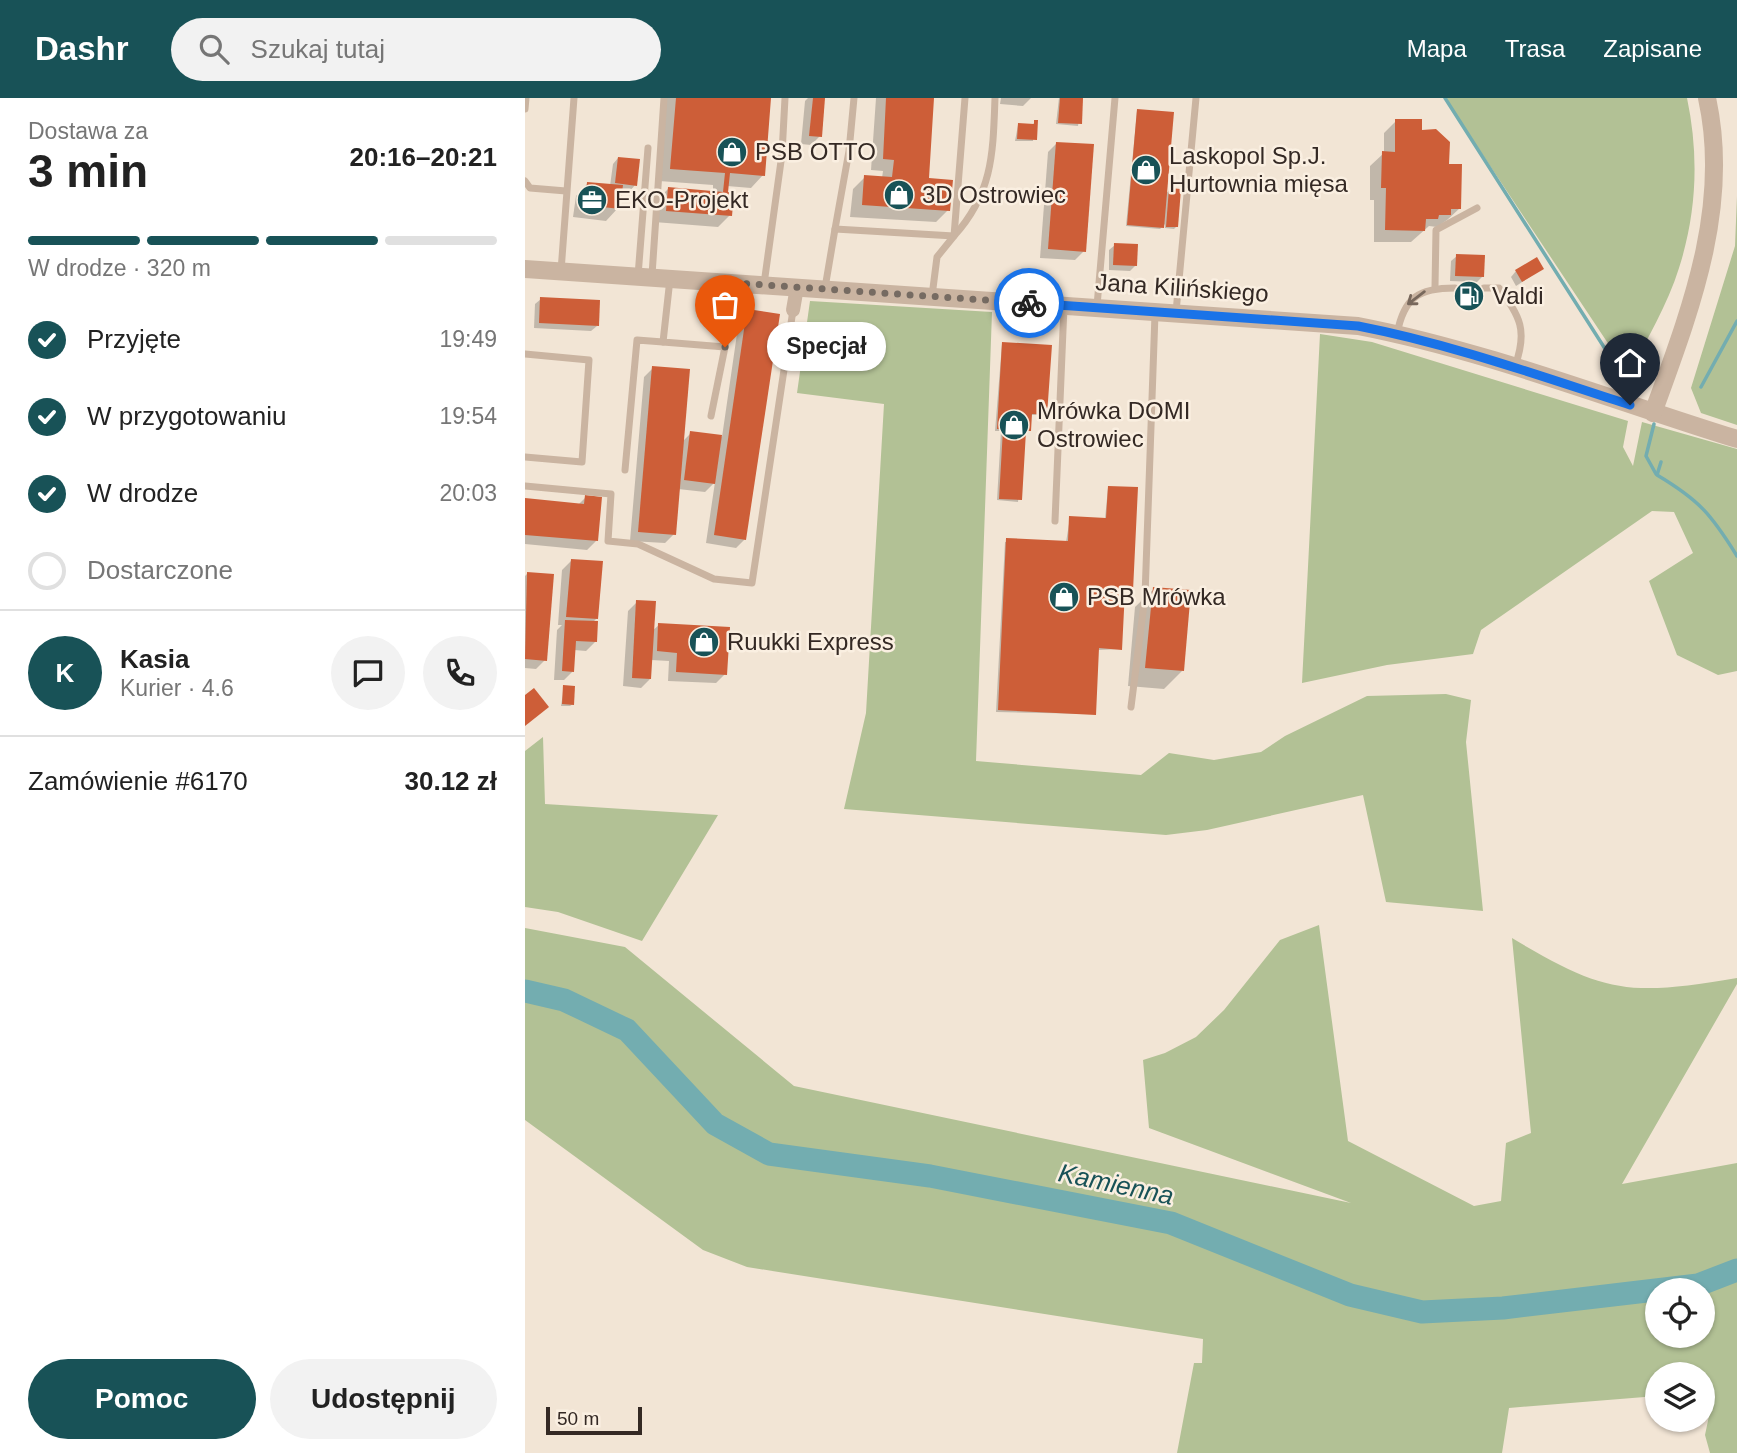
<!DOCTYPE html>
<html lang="pl">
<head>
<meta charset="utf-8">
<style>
	body { margin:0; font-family:Arial,sans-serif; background:#f2f2f2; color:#222; height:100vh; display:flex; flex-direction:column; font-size:26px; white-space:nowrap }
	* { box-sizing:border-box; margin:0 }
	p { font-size:23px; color:#767676 }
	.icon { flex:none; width:38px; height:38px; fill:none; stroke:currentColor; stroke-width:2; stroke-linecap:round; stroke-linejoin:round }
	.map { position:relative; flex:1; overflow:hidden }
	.sheet { display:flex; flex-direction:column; background:#fff; width:525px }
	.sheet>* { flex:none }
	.buttons { position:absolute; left:1120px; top:1180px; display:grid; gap:14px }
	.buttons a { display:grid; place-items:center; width:70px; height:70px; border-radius:50%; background:#fff; box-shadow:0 2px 5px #0004; font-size:35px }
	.scale { position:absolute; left:21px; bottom:18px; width:96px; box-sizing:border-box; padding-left:7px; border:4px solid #342924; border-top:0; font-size:19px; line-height:24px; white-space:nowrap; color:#342924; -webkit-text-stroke:5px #faefe1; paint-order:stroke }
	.pin { position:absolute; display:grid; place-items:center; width:60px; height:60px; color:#fff; margin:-72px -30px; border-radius:50% 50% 50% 0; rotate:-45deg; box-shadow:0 0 7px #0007 }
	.pin .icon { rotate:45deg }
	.courier { position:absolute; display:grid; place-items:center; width:70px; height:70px; margin:-35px; border:5px solid #1a73e8; border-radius:50%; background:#fff; color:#222; box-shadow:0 2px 9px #0007 }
	.bubble { position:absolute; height:49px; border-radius:24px; background:#fff; box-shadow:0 2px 5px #0004; font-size:23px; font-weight:800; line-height:49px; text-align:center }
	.head em { font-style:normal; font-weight:800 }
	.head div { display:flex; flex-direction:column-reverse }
	.head { display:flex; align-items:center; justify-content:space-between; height:119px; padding:0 28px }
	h1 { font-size:46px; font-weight:800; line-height:52px }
	.bar { display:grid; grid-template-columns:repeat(4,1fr); gap:10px 7px; align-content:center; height:84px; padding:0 28px }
	.bar i { height:9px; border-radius:5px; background:#e0e0e0 }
	.bar .current { background:#185257 }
	.bar p { grid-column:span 4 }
	.line { display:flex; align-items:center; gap:18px; padding:0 28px; border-top:2px solid #e0e0e0 }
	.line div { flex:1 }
	.round { display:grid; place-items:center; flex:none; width:74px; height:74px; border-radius:37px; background:#f2f2f2 }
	ol { padding:0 28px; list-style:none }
	li { display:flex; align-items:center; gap:21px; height:77px }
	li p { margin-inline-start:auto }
	li .icon { padding:7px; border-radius:50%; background:#185257; color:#fff; stroke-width:4 }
	li:last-child { color:#767676 }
	li i { width:38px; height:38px; border:4px solid #e0e0e0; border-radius:50% }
	.action { display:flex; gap:14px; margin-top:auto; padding:14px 28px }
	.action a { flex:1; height:80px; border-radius:42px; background:#185257; color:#fff; font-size:28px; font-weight:800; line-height:80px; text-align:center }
	.action a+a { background:#f2f2f2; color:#222 }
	header { display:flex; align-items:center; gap:42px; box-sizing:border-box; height:98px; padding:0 35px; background:#185257; color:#fff }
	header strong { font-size:33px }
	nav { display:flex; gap:38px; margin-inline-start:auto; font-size:24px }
	.search { width:490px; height:63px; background:#f2f2f2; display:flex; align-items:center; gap:18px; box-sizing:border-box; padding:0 24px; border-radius:38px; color:#767676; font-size:26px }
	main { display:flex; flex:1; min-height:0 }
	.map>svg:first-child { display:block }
	.green { fill:#b2c195; fill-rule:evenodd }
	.shadow { fill:#0003 }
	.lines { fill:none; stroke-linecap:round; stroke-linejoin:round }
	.stream { stroke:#73adb0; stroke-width:3.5 }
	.river { stroke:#73adb0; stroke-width:23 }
	.building { fill:#cd5e38 }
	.service { stroke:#cab4a1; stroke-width:7 }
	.minor { stroke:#cab4a1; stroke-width:14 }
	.tertiary { stroke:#cab4a1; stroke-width:18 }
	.oneway { stroke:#78685c }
	.done { stroke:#766b62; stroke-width:7; stroke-dasharray:0 12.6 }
	.route { stroke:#1a73e8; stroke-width:9 }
	.labels { text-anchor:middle; stroke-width:5; stroke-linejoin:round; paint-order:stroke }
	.poi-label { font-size:24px; fill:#342924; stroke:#faefe1; text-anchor:start }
	.street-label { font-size:24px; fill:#342924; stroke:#faefe1 }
	.water-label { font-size:26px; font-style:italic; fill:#185257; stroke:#faefe1 }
</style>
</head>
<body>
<header>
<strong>Dashr</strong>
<div class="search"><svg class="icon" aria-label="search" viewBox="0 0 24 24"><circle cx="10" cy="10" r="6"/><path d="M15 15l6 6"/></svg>Szukaj tutaj</div>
<nav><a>Mapa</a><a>Trasa</a><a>Zapisane</a></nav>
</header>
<main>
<section class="sheet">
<div class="head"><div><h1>3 min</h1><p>Dostawa za</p></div><em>20:16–20:21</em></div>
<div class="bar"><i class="current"></i><i class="current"></i><i class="current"></i><i></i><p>W drodze · 320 m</p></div>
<ol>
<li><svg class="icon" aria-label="check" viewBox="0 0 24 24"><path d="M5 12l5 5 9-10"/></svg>Przyjęte<p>19:49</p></li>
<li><svg class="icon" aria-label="check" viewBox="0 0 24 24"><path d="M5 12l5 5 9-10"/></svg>W przygotowaniu<p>19:54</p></li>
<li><svg class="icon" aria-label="check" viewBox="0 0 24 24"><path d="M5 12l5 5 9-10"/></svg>W drodze<p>20:03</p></li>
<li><i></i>Dostarczone</li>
</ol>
<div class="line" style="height:126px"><b class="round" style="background:#185257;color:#fff">K</b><div><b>Kasia</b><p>Kurier · 4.6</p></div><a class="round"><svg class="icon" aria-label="chat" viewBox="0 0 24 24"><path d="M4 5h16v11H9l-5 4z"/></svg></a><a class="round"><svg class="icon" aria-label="phone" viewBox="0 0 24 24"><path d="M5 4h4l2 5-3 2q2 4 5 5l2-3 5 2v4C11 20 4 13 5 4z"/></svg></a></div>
<div class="line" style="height:91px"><div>Zamówienie #6170</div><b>30.12 zł</b></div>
<div class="action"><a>Pomoc</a><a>Udostępnij</a></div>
</section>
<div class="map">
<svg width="1212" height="1355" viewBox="0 0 1212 1355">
	<rect width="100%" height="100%" fill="#f2e5d5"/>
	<g class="green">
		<path d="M 920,0 L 1162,0 C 1174,57 1172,114 1154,170 C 1143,206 1121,242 1104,277 Z"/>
		<polygon points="1212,98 1212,327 1176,315 1166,290 1210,148"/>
		<polygon points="285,203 467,214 451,663 616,677 644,655 689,662 736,654 760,638 842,598 921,596 946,602 941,644 958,813 861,804 838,697 682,732 641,737 319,711 341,615 359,306 272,295"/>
		<polygon points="795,236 847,244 1103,323 1098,349 1108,368 1117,324 1212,351 1212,573 1193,577 1152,557 1124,483 1168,455 1149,414 1127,413 956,532 948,556 862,567 777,585"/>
		<polygon points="18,639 20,706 193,717 117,843 33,814 0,809 0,653"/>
		<path d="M 794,827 L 823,1043 L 949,1108 L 976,1103 L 981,1045 L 1006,1035 L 987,840 C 1080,896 1105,898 1212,880 L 1212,886 L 1097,1086 L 1212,1065 L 1212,1355 L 1185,1355 L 1180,1337 L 1189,1294 L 1178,1294 L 1178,1276 L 1132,1276 L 1132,1298 L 984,1310 L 977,1355 L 652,1355 L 669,1265 L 677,1265 L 678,1241 L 222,1169 L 178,1152 L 0,1022 L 0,830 L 100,849 L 269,988 L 826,1105 L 624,1030 L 618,962 L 640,955 L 671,939 L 699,912 L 755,842 ZM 1132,1192 L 1178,1192 L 1178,1237 L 1132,1237 Z"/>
	</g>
	<g class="shadow">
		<polygon points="140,0 244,0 238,77 226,90 202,88 205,117 193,129 129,124 131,103 143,91 188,95 188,87 134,83"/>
		<polygon points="283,0 298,0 295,38 286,47 276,46 280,3"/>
		<polygon points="351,0 407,0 402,82 423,112 411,124 325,119 328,91 340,79 357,80 358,73 346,72"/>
		<polygon points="476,0 506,0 498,8 475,6"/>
		<polygon points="534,0 557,0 553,28 531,26"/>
		<polygon points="612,13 640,96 645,92 651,129 649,131 640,130 640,126 635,131 601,128"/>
		<polygon points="871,23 895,33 922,68 935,110 922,122 912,129 904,128 886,144 849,144 849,102 845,102 845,68 859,55 859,35"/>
		<polygon points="510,24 508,43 490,43 493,27 506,28"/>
		<polygon points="532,45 559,153 550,162 515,160 523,54"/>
		<polygon points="93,60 110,87 105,93 95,92 93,110 81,123 48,119 51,98 63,85 85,88 88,66"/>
		<polygon points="590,147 611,167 605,173 584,172 584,152"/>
		<polygon points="932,158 958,178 952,184 925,183 926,163"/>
		<polygon points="1017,171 991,188 986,179 991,173"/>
		<polygon points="16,201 72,228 66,233 9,230 10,206"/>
		<polygon points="223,213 220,441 211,450 181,445 190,384 180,394 153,391 149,436 140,445 105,443 119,279 128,270 157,344 166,335 197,339 214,222"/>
		<polygon points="477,246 521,316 506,317 505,332 500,334 493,404 472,402 476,333 470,333"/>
		<polygon points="583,390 606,492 598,494 595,551 573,552 570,616 471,614 480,444 541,444 545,420 580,421"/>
		<polygon points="61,399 71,443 62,452 0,446 0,402 53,407"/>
		<polygon points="46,463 72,520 67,525 70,544 61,553 49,552 48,573 39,582 29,582 32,532 37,527 33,527 37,472"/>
		<polygon points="3,475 20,562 11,571 0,570 0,478"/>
		<polygon points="629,491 657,573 639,591 603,588 610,509"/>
		<polygon points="112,504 127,533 134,527 200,576 191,585 143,583 144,563 126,562 125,581 116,590 98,588 103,513"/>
		<polygon points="39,589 48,606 45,608 36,608"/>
	</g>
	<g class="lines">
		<g class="stream">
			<polyline points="920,0 1100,282"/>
			<polyline points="1176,289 1212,223"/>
			<polyline points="1129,326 1121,358 1131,376"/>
			<path d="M 1136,364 L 1132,377 C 1174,402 1186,416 1212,458"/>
		</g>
		<polyline class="river" points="0,893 39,902 102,932 190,1026 244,1056 405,1078 646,1125 825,1197 897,1214 978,1210 1173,1187 1212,1172"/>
	</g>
	<g class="building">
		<polygon points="151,0 246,0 240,78 205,75 203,94 209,95 207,118 141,113 143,89 198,94 200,75 145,71"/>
		<polygon points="288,0 300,0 297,39 284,38"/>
		<polygon points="361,0 409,0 404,80 428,82 425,113 337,107 339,77 367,79 369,62 358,61"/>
		<polygon points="535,0 558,0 557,26 533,25"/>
		<polygon points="612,11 649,14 639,130 602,127"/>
		<polygon points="870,21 897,21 897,32 911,31 925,44 924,66 937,66 936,111 926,111 926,117 914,117 913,121 901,121 900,133 860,132 861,90 856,90 857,53 870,54"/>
		<polygon points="509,22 513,22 512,42 492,41 493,25 509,26"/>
		<polygon points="531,44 569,46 561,154 523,151"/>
		<polygon points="93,59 115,61 112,88 90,85"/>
		<polygon points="62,84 98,87 95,111 60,107"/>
		<polygon points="644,90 656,91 653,129 641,129"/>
		<polygon points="589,145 613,146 612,168 588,167"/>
		<polygon points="931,156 960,157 959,179 930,178"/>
		<polygon points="1012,159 1019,171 997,184 990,172"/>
		<polygon points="15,199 75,202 74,228 14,225"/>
		<polygon points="222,211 255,216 221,442 189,437"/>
		<polygon points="477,244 527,247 522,317 507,316 506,333 501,333 497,402 474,401 478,331 472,331"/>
		<polygon points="127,268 165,271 151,437 113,434"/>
		<polygon points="165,333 197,337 190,386 159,382"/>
		<polygon points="583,388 613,389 608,493 600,492 597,552 574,550 571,617 473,612 481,440 543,443 544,418 581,420"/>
		<polygon points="60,397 77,399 73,443 0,437 0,400 59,406"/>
		<polygon points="46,461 78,463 73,521 41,519"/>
		<polygon points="2,474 29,476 22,563 0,561"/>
		<polygon points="628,489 666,492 659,573 620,570"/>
		<polygon points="111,502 131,503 126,581 107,580"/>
		<polygon points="40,522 73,523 72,544 51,543 49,574 37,573"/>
		<polygon points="133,525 205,529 202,577 151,574 152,555 132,553"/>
		<polygon points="38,587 50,588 49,607 37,606"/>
		<polygon points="9,590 24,609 0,628 0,597"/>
	</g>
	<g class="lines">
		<g class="service">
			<polyline points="0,11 1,0"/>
			<polyline points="0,83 5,90 41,93"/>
			<polyline points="310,131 324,53 329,0"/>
			<polyline points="36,173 49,0"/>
			<polyline points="127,177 139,0"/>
			<polyline points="113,178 123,50"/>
			<polyline points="145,181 138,244 200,249 211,185"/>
			<polyline points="239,186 257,56 260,0"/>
			<polyline points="910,189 911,132 952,110"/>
			<path d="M 300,190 L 310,131 L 429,138 C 468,95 468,55 470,0"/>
			<path d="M 959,190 L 974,190 C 995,219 1003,232 990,268"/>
			<polyline points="407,198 412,159 429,138 440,0"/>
			<polyline points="572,208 590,0"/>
			<polyline points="651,214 671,0"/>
			<path d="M 872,236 C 879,199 894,190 930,190"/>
			<polyline points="0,256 64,262 57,364 0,359"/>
			<polyline points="186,318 200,249"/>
			<polyline points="100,372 112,242 138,244"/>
			<polyline points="0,388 86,396 83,443 113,446 189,481 227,485 268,212"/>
			<polyline points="530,423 539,208"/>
			<polyline points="606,609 620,498 630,216"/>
		</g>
		<polyline class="minor" points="268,212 272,189"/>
		<g class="tertiary">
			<path d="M 0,171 L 833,228 C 962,253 1086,302 1212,341"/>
			<path d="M 1128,315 C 1165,213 1206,109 1182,0"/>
		</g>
	</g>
	<defs><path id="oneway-shaft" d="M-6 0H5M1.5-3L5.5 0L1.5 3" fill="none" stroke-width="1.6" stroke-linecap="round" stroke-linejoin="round" transform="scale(1.75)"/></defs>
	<use class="oneway" href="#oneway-shaft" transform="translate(891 200) rotate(143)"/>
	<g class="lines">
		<polyline class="done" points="200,249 211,185 504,205"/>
		<path class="route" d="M 504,205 L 833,228 C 926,246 1015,278 1105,307"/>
	</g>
	<defs>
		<g id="shop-disc" transform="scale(1.575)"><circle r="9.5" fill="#185257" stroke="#faefe1"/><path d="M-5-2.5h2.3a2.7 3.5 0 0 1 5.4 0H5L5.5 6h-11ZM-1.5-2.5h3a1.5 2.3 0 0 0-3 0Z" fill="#fff"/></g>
		<g id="office-disc" transform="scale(1.575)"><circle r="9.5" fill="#185257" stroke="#faefe1"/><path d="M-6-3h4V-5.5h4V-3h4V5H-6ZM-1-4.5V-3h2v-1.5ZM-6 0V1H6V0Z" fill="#fff"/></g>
		<g id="fuel-disc" transform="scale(1.575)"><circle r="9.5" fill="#185257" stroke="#faefe1"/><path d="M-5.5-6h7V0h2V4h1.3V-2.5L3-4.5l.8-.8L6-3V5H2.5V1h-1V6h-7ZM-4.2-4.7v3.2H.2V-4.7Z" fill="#fff"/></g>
	</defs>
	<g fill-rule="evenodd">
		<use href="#shop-disc" x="207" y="54"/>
		<use href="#shop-disc" x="621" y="72"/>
		<use href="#shop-disc" x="374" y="97"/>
		<use href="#office-disc" x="67" y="102"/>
		<use href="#fuel-disc" x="944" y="198"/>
		<use href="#shop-disc" x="489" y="327"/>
		<use href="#shop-disc" x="539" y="499"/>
		<use href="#shop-disc" x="179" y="544"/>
	</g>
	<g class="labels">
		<g class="poi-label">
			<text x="230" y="62">PSB OTTO</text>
			<text x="644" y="66">Laskopol Sp.J.<tspan x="644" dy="28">Hurtownia mięsa</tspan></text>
			<text x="397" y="105">3D Ostrowiec</text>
			<text x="90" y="110">EKO-Projekt</text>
			<text x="967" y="206">Valdi</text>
			<text x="512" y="321">Mrówka DOMI<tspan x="512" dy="28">Ostrowiec</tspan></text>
			<text x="562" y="507">PSB Mrówka</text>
			<text x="202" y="552">Ruukki Express</text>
		</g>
		<g class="street-label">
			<text transform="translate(657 190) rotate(4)" y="8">Jana Kilińskiego</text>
		</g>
		<g class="water-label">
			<text transform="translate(591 1086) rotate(12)" y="9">Kamienna</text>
		</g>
	</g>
</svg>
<div class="buttons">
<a><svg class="icon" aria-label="locate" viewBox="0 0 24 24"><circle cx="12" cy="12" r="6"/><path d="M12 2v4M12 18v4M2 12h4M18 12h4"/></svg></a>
<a><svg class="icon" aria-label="layers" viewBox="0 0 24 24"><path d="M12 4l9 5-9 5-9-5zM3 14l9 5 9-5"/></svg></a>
</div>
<div class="scale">50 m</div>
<div class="pin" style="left:200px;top:249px;background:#ea580c"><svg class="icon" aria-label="bag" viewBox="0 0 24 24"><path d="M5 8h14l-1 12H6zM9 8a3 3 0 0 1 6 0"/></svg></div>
<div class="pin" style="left:1105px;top:307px;background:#1f2937"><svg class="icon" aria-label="home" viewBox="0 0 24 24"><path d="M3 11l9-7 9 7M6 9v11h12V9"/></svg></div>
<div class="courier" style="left:504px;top:205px"><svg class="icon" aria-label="bike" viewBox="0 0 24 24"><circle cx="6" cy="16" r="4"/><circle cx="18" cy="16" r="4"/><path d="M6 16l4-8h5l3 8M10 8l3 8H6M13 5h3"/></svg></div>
<div class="bubble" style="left:242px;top:224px;width:119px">Specjał</div>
</div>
</main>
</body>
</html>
